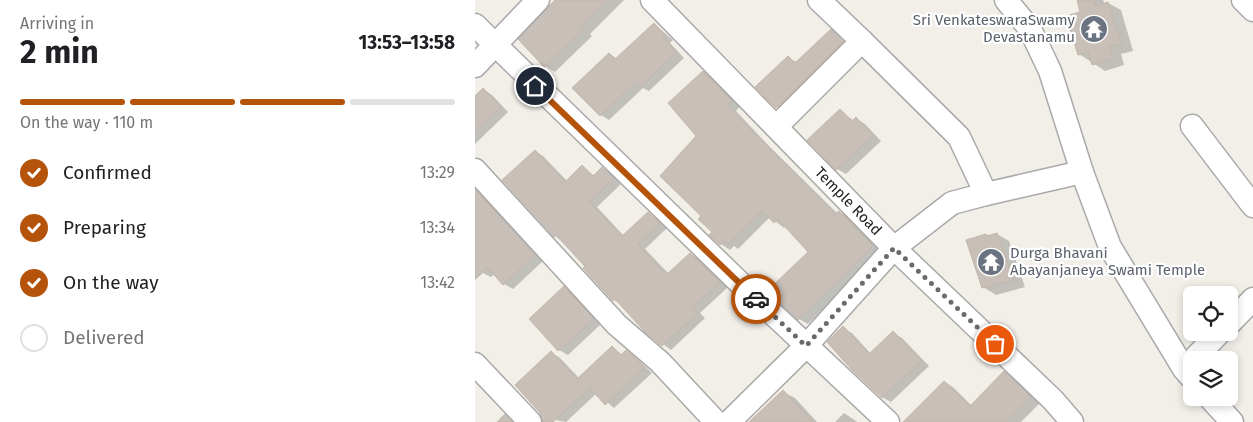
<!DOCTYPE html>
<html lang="en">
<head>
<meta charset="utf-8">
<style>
	body { margin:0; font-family:"Fira Sans",sans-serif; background:#f6f6f6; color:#202124; height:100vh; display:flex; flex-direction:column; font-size:19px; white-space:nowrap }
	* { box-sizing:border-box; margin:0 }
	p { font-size:16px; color:#757577 }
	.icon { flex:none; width:28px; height:28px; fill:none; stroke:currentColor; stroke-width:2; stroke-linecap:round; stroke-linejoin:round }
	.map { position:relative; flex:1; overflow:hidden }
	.side { display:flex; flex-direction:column; background:#fff; width:475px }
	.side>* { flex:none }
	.fabs { position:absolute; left:708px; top:286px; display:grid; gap:10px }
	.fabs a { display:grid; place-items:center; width:55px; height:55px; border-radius:8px; background:#fff; box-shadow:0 2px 8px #0003; font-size:25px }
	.pin { position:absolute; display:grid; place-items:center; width:42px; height:42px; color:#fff; margin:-21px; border:2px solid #fff; border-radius:50%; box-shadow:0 1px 5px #0007 }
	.courier { position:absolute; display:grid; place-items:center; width:50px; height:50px; margin:-25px; border:4px solid #b45309; border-radius:50%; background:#fff; color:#222; box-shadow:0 1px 6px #0007 }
	.headline em { font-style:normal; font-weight:700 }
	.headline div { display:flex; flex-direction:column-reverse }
	.headline { display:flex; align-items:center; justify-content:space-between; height:85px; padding:0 20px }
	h1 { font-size:32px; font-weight:700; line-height:38px }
	.bar { display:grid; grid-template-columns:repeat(4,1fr); gap:8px 5px; align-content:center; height:60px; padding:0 20px }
	.bar i { height:6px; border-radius:4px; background:#e0e0e0 }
	.bar .selected { background:#b45309 }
	.bar p { grid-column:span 4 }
	ol { padding:0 20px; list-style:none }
	li { display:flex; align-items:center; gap:15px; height:55px }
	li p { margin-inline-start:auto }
	li .icon { padding:5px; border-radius:50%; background:#b45309; color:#fff; stroke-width:4 }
	li:last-child { color:#757577 }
	li i { width:28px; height:28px; border:2px solid #e0e0e0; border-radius:50% }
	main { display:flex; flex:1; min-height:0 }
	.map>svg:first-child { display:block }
	.shadow { fill:#0003 }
	.building { fill:#c7bfb8; stroke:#c4b6ab }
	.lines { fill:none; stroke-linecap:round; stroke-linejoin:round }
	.street-casing { stroke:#a9a9a9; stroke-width:25 }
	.street { stroke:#fff; stroke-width:22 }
	.done { stroke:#6b6a68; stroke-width:5; stroke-dasharray:0 9 }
	.route { stroke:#b45309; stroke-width:6 }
	.labels { text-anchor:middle; stroke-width:4.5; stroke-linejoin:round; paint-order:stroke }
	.worship-label { font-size:15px; fill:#5b616d; stroke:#fff; text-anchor:end }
	.street-label { font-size:15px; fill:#222; stroke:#fff }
</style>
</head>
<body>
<main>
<section class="side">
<div class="headline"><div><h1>2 min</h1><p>Arriving in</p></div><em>13:53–13:58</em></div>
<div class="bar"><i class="selected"></i><i class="selected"></i><i class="selected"></i><i></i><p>On the way · 110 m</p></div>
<ol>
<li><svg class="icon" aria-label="check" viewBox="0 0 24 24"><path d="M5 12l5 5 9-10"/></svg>Confirmed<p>13:29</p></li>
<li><svg class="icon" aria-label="check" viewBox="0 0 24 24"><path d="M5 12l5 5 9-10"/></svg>Preparing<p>13:34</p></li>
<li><svg class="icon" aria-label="check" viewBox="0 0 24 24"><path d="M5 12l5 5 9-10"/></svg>On the way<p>13:42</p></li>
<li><i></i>Delivered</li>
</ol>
</section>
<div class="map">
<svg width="778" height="422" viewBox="0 0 778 422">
	<rect width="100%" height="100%" fill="#f2efe9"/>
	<g class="shadow">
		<polygon points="82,0 149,0 115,34 117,36 80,72 70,66"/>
		<polygon points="603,0 628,0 630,4 633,3 646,10 658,51 646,54 649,65 630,71 604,54 606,12"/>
		<polygon points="179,24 198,40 195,43 209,58 174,91 168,88 134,120 126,115 135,54 142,59"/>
		<polygon points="356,31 376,47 310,112 302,107 282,87 313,58 322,62"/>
		<polygon points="228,73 238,78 265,106 261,111 294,146 363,214 364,212 374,217 407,251 333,324 324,319 335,252 311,226 309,228 295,217 263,249 259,246 255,250 246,244 228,216 223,136"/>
		<polygon points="9,90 17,95 33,112 0,144 0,98"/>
		<polygon points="366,111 379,121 381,119 390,124 406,141 371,174 362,169 334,140"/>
		<polygon points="60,151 68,156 92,181 107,167 120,176 127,169 136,174 146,184 122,207 149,236 173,213 192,228 170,249 194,274 215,254 224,259 253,287 225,313 230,318 196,350 171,331 147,305 139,300 86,240 80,236 29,180"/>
		<polygon points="0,186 68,261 38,289 29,284 20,274 16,277 8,273 0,280"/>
		<polygon points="522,234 534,241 550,287 521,295 508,287 511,235 515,237"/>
		<polygon points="89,288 98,293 126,324 93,355 84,350 56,319"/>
		<polygon points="368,328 377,333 396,354 418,333 427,338 454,366 416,402 407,397"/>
		<polygon points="138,348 148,355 151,352 159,356 177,373 139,408 122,393 91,422 80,420 72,411 76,353 84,357 105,379"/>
		<polygon points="529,373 539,378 565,403 546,422 434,422 470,382 479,388 497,406"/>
		<polygon points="308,392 320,398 342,422 276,422"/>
		<polygon points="369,413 381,421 382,422 360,422"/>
	</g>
	<g class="building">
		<polygon points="80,0 132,0 105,27 108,30 69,67 43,39"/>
		<polygon points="602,0 619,0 620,6 633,2 646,44 634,47 638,58 617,65 613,52 603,55 591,16 605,12"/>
		<polygon points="179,23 190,35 188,37 202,52 165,87 160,83 125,116 97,88 134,53 140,59"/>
		<polygon points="356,29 368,41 301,108 280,87 313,56 320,63"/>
		<polygon points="228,71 257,101 252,105 285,139 360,214 364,211 398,246 323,320 292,291 333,252 303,219 299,223 287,211 253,244 250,241 245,245 234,235 237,232 223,219 226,216 185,176 221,136 193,103"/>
		<polygon points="8,88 26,107 0,131 0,96"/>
		<polygon points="365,109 377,121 381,117 398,136 361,170 332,140"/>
		<polygon points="60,150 90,182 107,165 118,176 127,167 139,178 114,202 147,236 173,212 185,223 163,244 191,275 215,253 245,282 217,308 223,313 187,346 170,332 140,299 138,301 108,268 110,266 81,235 79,237 27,180"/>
		<polygon points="0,189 60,255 28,285 12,267 0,279"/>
		<polygon points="522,233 539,280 507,288 491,240 511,234 512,236"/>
		<polygon points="89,286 119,319 83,351 54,319"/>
		<polygon points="368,326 394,354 418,331 446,361 407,398 377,370 352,342"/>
		<polygon points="137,346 146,355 151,350 170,367 130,405 115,388 78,422 68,422 65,413 40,385 76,351 102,379"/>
		<polygon points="529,371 556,397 531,422 428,422 469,381 495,406"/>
		<polygon points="308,390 338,422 274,422"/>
		<polygon points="30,414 37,422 22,422"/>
	</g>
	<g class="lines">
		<g class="street-casing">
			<g id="street">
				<path id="s1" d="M 177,0 L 419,248 L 578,400 L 597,422"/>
				<polyline points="531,0 555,29 575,71 607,172 635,247 709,369 716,377"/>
				<polyline points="768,0 778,10"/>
				<polyline points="0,25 266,284 413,422"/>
				<polyline points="0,66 63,0"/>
				<polyline points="302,126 387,41 344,0"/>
				<polyline points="717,126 778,206"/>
				<polyline points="0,170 142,325 185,362 241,422"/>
				<polyline points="511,194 607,172"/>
				<polyline points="754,324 778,299"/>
				<polyline points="718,360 745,332"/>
				<polyline points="0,364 55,422"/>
				<polyline points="735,398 757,422"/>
				<polyline points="254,422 331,346 419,248 477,203 511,194 484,137 387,41"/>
			</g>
		</g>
		<use href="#street" class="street"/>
	</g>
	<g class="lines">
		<polyline class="done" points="281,299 331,346 419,248 520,344"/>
		<polyline class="route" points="60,86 281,299"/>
	</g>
	<defs>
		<g id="temple-disc" transform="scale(1.4375)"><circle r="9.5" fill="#6b7280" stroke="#fff"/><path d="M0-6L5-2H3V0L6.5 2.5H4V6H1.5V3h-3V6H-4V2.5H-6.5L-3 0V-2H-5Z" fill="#fff"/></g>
	</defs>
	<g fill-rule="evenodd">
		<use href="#temple-disc" x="619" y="29"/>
		<use href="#temple-disc" x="516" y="262"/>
	</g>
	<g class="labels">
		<g class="worship-label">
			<text x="600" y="25">Sri VenkateswaraSwamy<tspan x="600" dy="17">Devastanamu</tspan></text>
			<text x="535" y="258" text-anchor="start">Durga Bhavani<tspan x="535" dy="17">Abayanjaneya Swami Temple</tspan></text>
		</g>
		<g class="street-label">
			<text dy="5" stroke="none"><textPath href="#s1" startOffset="281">Temple Road</textPath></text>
		</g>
	</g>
</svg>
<div class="fabs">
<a><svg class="icon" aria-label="locate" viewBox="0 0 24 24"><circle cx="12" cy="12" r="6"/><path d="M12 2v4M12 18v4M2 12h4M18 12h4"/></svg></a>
<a><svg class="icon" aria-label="layers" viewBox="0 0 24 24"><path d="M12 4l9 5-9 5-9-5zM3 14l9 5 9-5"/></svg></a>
</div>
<div class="pin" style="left:520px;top:344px;background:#ea580c"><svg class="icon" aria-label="bag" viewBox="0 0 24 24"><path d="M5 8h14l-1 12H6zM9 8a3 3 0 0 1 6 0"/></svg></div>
<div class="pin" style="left:60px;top:86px;background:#1f2937"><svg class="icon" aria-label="home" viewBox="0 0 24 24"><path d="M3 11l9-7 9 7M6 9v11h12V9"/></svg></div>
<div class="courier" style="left:281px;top:299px"><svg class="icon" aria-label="car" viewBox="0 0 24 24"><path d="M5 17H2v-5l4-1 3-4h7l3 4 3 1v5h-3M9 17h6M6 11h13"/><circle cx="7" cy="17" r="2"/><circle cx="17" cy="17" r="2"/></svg></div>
</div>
</main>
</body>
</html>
